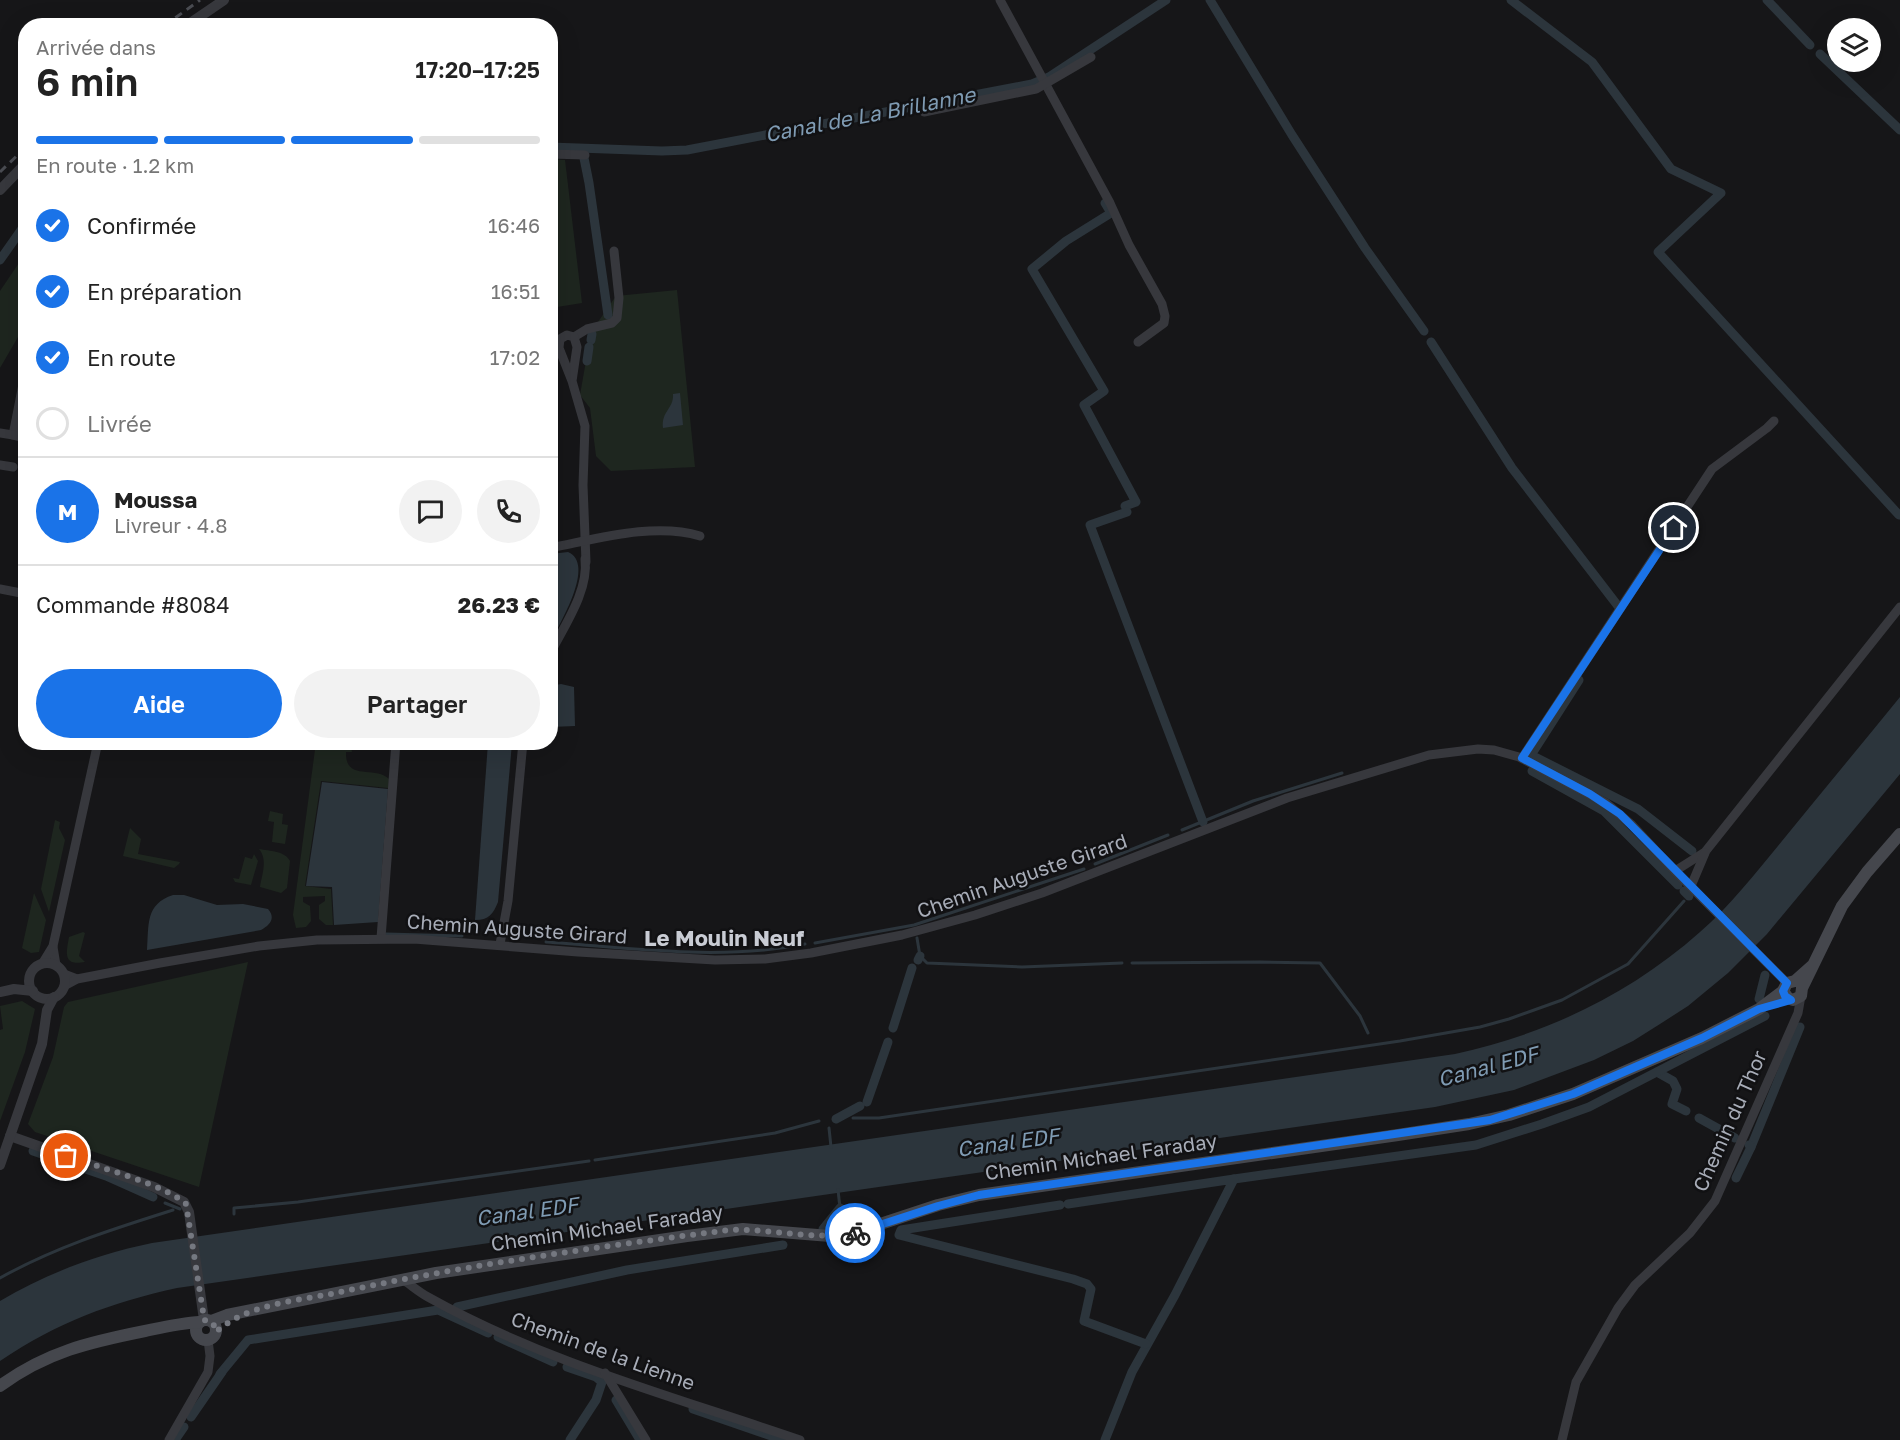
<!DOCTYPE html>
<html lang="fr">
<head>
<meta charset="utf-8">
<style>
	body { margin:0; font-family:"Golos Text",sans-serif; background:#f2f2f2; color:#222; height:100vh; display:flex; flex-direction:column; font-size:22px; white-space:nowrap }
	* { box-sizing:border-box; margin:0 }
	p { font-size:20px; color:#767676 }
	.icon { flex:none; width:33px; height:33px; fill:none; stroke:currentColor; stroke-width:2; stroke-linecap:round; stroke-linejoin:round }
	.map { position:relative; flex:1; overflow:hidden }
	.details { position:absolute; left:18px; top:18px; width:540px; height:732px; display:flex; flex-direction:column; background:#fff; border-radius:24px; box-shadow:0 6px 24px #0002 }
	.details>* { flex:none }
	.controls { position:absolute; left:1827px; top:18px; display:grid; gap:12px }
	.controls a { display:grid; place-items:center; width:54px; height:54px; border-radius:50%; background:#fff; box-shadow:0 6px 24px #0002; font-size:30px }
	.pin { position:absolute; display:grid; place-items:center; width:51px; height:51px; color:#fff; margin:-26px; border:3px solid #fff; border-radius:50%; box-shadow:0 2px 6px #0007 }
	.courier { position:absolute; display:grid; place-items:center; width:60px; height:60px; margin:-30px; border:4px solid #1a73e8; border-radius:50%; background:#fff; color:#222; box-shadow:0 2px 8px #0007 }
	.overview em { font-style:normal; font-weight:600 }
	.overview div { display:flex; flex-direction:column-reverse }
	.overview { display:flex; align-items:center; justify-content:space-between; height:102px; padding:0 18px }
	h1 { font-size:39px; font-weight:600; line-height:45px }
	.bar { display:grid; grid-template-columns:repeat(4,1fr); gap:9px 6px; align-content:center; height:72px; padding:0 18px }
	.bar i { height:8px; border-radius:4px; background:#e0e0e0 }
	.bar .active { background:#1a73e8 }
	.bar p { grid-column:span 4 }
	.line { display:flex; align-items:center; gap:15px; padding:0 18px; border-top:2px solid #e0e0e0 }
	.line div { flex:1 }
	.round { display:grid; place-items:center; flex:none; width:63px; height:63px; border-radius:32px; background:#f2f2f2 }
	ol { padding:0 18px; list-style:none }
	li { display:flex; align-items:center; gap:18px; height:66px }
	li p { margin-inline-start:auto }
	li .icon { padding:6px; border-radius:50%; background:#1a73e8; color:#fff; stroke-width:4 }
	li:last-child { color:#767676 }
	li i { width:33px; height:33px; border:3px solid #e0e0e0; border-radius:50% }
	.primary-button { display:flex; gap:12px; margin-top:auto; padding:12px 18px }
	.primary-button a { flex:1; height:69px; border-radius:36px; background:#1a73e8; color:#fff; font-size:24px; font-weight:600; line-height:69px; text-align:center }
	.primary-button a+a { background:#f2f2f2; color:#222 }
	.map>svg:first-child { display:block }
	.green { fill:#1e261f }
	.water { fill:#2c353c }
	.lines { fill:none; stroke-linecap:round; stroke-linejoin:round }
	.stream { stroke:#2c353c; stroke-width:3 }
	.canal { stroke:#2c353c; stroke-width:9 }
	.minor { stroke:#37383d; stroke-width:9 }
	.tertiary { stroke:#37383d; stroke-width:10 }
	.secondary { stroke:#45474d; stroke-width:12 }
	.rail { stroke:#4a4c52; stroke-width:3; stroke-dasharray:8 6; stroke-linecap:butt }
	.done { stroke:#757880; stroke-width:6; stroke-dasharray:0 10.8 }
	.route { stroke:#1a73e8; stroke-width:8 }
	.labels { text-anchor:middle; stroke-width:5; stroke-linejoin:round; paint-order:stroke }
	.street-label { font-size:20px; fill:#a8adb8; stroke:#111113 }
	.water-label { font-size:21px; font-style:italic; fill:#7f9bb3; stroke:#111113 }
	.quarter-label { font-size:22px; font-weight:bold; fill:#c9ccd4; stroke:#111113 }
</style>
</head>
<body>
<div class="map">
<svg width="1900" height="1440" viewBox="0 0 1900 1440">
	<rect width="100%" height="100%" fill="#161618"/>
	<g class="green">
		<polygon points="551,159 565,160 582,303 551,308"/>
		<polygon points="25,254 25,325 0,368 0,291"/>
		<polygon points="677,290 695,467 611,471 596,456 590,408 580,395 591,332 616,296"/>
		<path d="M 316,742 L 350,743 L 352,752 L 346,752 C 345,782 375,765 389,779 L 388,788 L 321,781 L 305,886 L 331,889 L 333,925 L 326,925 L 319,919 L 319,905 L 325,901 L 325,896 L 303,897 L 303,902 L 310,906 L 311,921 L 306,927 L 296,928 L 293,915 Z"/>
		<polygon points="270,811 283,814 282,824 288,825 285,844 272,842 274,822 268,821"/>
		<polygon points="55,820 60,822 59,828 65,840 49,912 41,889"/>
		<polygon points="130,828 141,839 138,854 180,862 179,864 174,868 123,856"/>
		<path d="M 259,849 C 270,851 285,851 290,861 L 287,888 L 281,893 L 260,887 C 262,874 268,860 259,849 Z"/>
		<polygon points="254,854 258,861 251,885 235,882 233,878 239,879 245,857 239,855 252,859"/>
		<polygon points="34,893 46,920 39,952 31,953 22,948"/>
		<path d="M 83,932 L 85,933 L 79,956 L 85,962 C 63,966 66,954 69,937 Z"/>
		<polygon points="248,962 199,1187 35,1132 28,1124 53,1057 64,1007 68,1002"/>
		<polygon points="22,1001 35,1009 25,1052 0,1121 0,1030 3,1029 0,1006"/>
	</g>
	<g class="water">
		<path d="M 680,393 L 683,425 L 663,428 C 661,411 674,409 673,394 Z"/>
		<path d="M 568,552 C 596,564 560,623 551,641 L 551,554 Z"/>
		<polygon points="561,684 574,687 575,726 551,727 551,686"/>
		<path d="M 1900,697 L 1900,774 L 1767,934 L 1728,973 L 1688,1006 L 1660,1024 L 1633,1041 L 1594,1060 L 1514,1090 L 1435,1107 L 177,1288 C 110,1303 58,1322 0,1361 L 0,1301 C 48,1273 98,1254 152,1243 L 1455,1054 C 1547,1034 1630,994 1700,932 C 1731,905 1756,872 1782,841 C 1821,793 1861,745 1900,697 Z"/>
		<path d="M 488,743 L 512,743 L 498,902 C 493,914 489,920 475,920 Z"/>
		<polygon points="322,782 388,789 378,922 334,925 332,887 306,886"/>
		<path d="M 173,895 L 184,895 L 217,905 L 243,904 L 268,909 C 276,918 270,925 261,930 L 147,950 C 149,925 145,904 173,895 Z"/>
	</g>
	<g class="lines">
		<g class="stream">
			<polyline points="1182,830 1253,801 1342,773"/>
			<polyline points="1095,864 1168,835"/>
			<polyline points="386,934 462,936"/>
			<polyline points="917,938 920,956 927,963 1022,967 1122,963"/>
			<path d="M 546,942 C 632,948 720,961 805,944"/>
			<polyline points="815,943 914,925 1084,869"/>
			<polyline points="1132,963 1260,962 1320,963 1360,1016 1368,1033"/>
			<polyline points="853,1118 879,1118 1400,1041 1480,1027 1509,1019 1562,1000 1628,964 1684,901"/>
			<polyline points="829,1128 831,1147"/>
			<polyline points="595,1160 775,1133 819,1121"/>
			<polyline points="838,1190 840,1208"/>
			<polyline points="165,1203 180,1209"/>
			<polyline points="234,1214 234,1208 298,1202 589,1161"/>
			<path d="M 0,1278 C 55,1247 113,1229 173,1210"/>
		</g>
		<g class="canal">
			<polyline points="1210,0 1292,135 1365,248 1424,331"/>
			<polyline points="1511,0 1592,62 1671,169 1721,193 1658,252 1899,515"/>
			<polyline points="1767,0 1810,45"/>
			<polyline points="1820,54 1900,130"/>
			<polyline points="550,147 662,151 687,150 1032,84 1049,77 1166,0"/>
			<polyline points="584,158 589,183 608,315"/>
			<polyline points="1105,203 1111,213 1066,241 1032,269 1104,391 1084,405 1136,502 1125,506"/>
			<polyline points="0,260 26,223"/>
			<polyline points="591,340 592,334"/>
			<polyline points="1431,342 1512,468 1618,606"/>
			<polyline points="587,361 589,347"/>
			<polyline points="550,371 552,371"/>
			<polyline points="1127,512 1090,525 1203,822"/>
			<polyline points="1579,680 1531,755 1638,809 1692,851"/>
			<polyline points="1532,771 1604,811 1678,885"/>
			<polyline points="1684,891 1689,896"/>
			<polyline points="918,960 920,956"/>
			<polyline points="1759,999 1765,975"/>
			<polyline points="893,1028 912,968"/>
			<polyline points="1657,1072 1673,1081 1677,1089 1672,1104 1686,1111"/>
			<polyline points="867,1102 888,1042"/>
			<polyline points="1699,1118 1735,1138"/>
			<polyline points="836,1119 860,1106"/>
			<polyline points="1751,1147 1800,1027"/>
			<polyline points="33,1151 106,1176 153,1197"/>
			<polyline points="1736,1178 1751,1147 1749,1145"/>
			<polyline points="1234,1179 1476,1145 1542,1124 1589,1107 1765,1016"/>
			<polyline points="1068,1204 1234,1179 1175,1295 1132,1372 1105,1440"/>
			<polyline points="1060,1205 901,1230 899,1235 1073,1279 1087,1284 1091,1289 1084,1321 1146,1344"/>
			<polyline points="823,1229 840,1208 863,1223"/>
			<polyline points="457,1307 627,1270 783,1245"/>
			<polyline points="498,1337 553,1362"/>
			<polyline points="567,1367 596,1377 602,1382 596,1400 570,1440"/>
			<polyline points="220,1374 248,1340 261,1338 438,1310 488,1333"/>
			<polyline points="616,1400 640,1440"/>
			<polyline points="693,1409 783,1440"/>
			<polyline points="191,1417 222,1372"/>
			<polyline points="175,1440 184,1427"/>
		</g>
		<g class="minor">
			<polyline points="1000,0 1110,203 1129,245 1162,304 1165,316 1164,323 1138,342"/>
			<polyline points="924,112 1036,89 1091,57"/>
			<polyline points="550,154 585,155"/>
			<polyline points="574,337 587,329 612,323 617,318 619,298 614,251"/>
			<polyline points="572,381 577,347 574,337 567,335 560,339 559,348 572,381 585,426 583,485 586,562"/>
			<polyline points="23,384 13,435 26,438"/>
			<polyline points="0,433 13,435"/>
			<polyline points="0,465 13,467"/>
			<path d="M 550,548 C 597,539 654,522 700,536"/>
			<polyline points="0,589 26,594"/>
			<path d="M 550,654 C 564,626 589,591 585,559"/>
			<polyline points="1522,758 1712,469 1767,428 1774,421"/>
			<polyline points="1675,871 1705,852 1900,607"/>
			<polyline points="1691,886 1705,853"/>
			<polyline points="381,938 396,742"/>
			<polyline points="500,944 508,901 523,742"/>
			<polyline points="53,947 56,965"/>
			<polyline points="42,964 53,946 98,742"/>
			<polyline points="64,974 77,979"/>
			<polyline points="64,986 77,979 160,963 259,946 317,940 414,939 578,952 715,960 765,959 811,953 902,935 975,915 1042,893 1287,798 1429,755 1478,749 1494,750 1519,757 1606,803 1632,825 1675,871 1787,983"/>
			<path d="M 402,1279 C 411,1285 419,1292 428,1297 C 544,1362 675,1397 800,1440"/>
			<polyline points="605,1373 646,1440"/>
			<polyline points="169,1440 208,1372 210,1356 208,1340"/>
			<polyline points="1562,1440 1576,1382 1618,1308 1635,1285 1690,1233 1715,1201 1798,1013 1801,996"/>
		</g>
		<g class="tertiary">
			<polyline points="186,26 224,0"/>
			<polyline points="0,190 26,163"/>
			<circle cx="47" cy="981" r="18"/>
			<polyline points="0,992 14,989 33,991"/>
			<polyline points="10,1136 154,1187 184,1202 189,1212 204,1320"/>
			<polyline points="0,1165 42,1044 47,1010 54,997"/>
		</g>
		<g class="secondary">
			<polyline points="1813,965 1795,981 1787,983 1783,991 1788,998 1793,1000 1801,996 1802,988 1842,906 1867,872 1900,834"/>
			<circle cx="206" cy="1330" r="10"/>
			<polyline points="211,1321 227,1315 436,1273 687,1236 743,1229 830,1236 847,1235 938,1205 979,1195 1398,1135 1469,1124 1509,1115 1573,1094 1702,1038 1759,1009 1783,991"/>
			<path d="M 0,1386 C 46,1352 90,1342 145,1331 C 164,1327 181,1323 200,1322"/>
		</g>
		<g class="rail">
			<polyline points="164,26 200,0"/>
			<polyline points="0,172 26,147"/>
		</g>
	</g>
	<g class="lines">
		<path class="done" d="M 66,1156 C 95,1166 166,1185 186,1204 L 204,1318 L 204,1320 L 213,1323 L 216,1332 C 247,1304 296,1301 336,1293 C 466,1265 598,1247 729,1230 C 771,1228 814,1241 855,1233"/>
		<polyline class="route" points="855,1233 938,1206 979,1195 1490,1120 1573,1094 1702,1038 1759,1009 1791,1000 1785,996 1783,991 1787,983 1620,814 1590,794 1522,758 1674,528"/>
	</g>
	<g class="labels">
		<g class="street-label">
			<text transform="translate(1022 876) rotate(-19)" y="7">Chemin Auguste Girard</text>
			<text transform="translate(517 929) rotate(4)" y="7">Chemin Auguste Girard</text>
			<text transform="translate(1730 1121) rotate(-66)" y="7">Chemin du Thor</text>
			<text transform="translate(1101 1157) rotate(-8)" y="7">Chemin Michael Faraday</text>
			<text transform="translate(607 1228) rotate(-8)" y="7">Chemin Michael Faraday</text>
			<text transform="translate(603 1351) rotate(20)" y="7">Chemin de la Lienne</text>
		</g>
		<g class="water-label">
			<text transform="translate(870 115) rotate(-11)" y="7">Canal de La Brillanne</text>
			<text transform="translate(1488 1067) rotate(-15)" y="7">Canal EDF</text>
			<text transform="translate(1008 1143) rotate(-8)" y="7">Canal EDF</text>
			<text transform="translate(527 1212) rotate(-8)" y="7">Canal EDF</text>
		</g>
		<g class="quarter-label">
			<text x="724" y="946">Le Moulin Neuf</text>
		</g>
	</g>
</svg>
<div class="controls">
<a><svg class="icon" aria-label="layers" viewBox="0 0 24 24"><path d="M12 4l9 5-9 5-9-5zM3 14l9 5 9-5"/></svg></a>
</div>
<div class="pin" style="left:66px;top:1156px;background:#ea580c"><svg class="icon" aria-label="bag" viewBox="0 0 24 24"><path d="M5 8h14l-1 12H6zM9 8a3 3 0 0 1 6 0"/></svg></div>
<div class="pin" style="left:1674px;top:528px;background:#1f2937"><svg class="icon" aria-label="home" viewBox="0 0 24 24"><path d="M3 11l9-7 9 7M6 9v11h12V9"/></svg></div>
<div class="courier" style="left:855px;top:1233px"><svg class="icon" aria-label="bike" viewBox="0 0 24 24"><circle cx="6" cy="16" r="4"/><circle cx="18" cy="16" r="4"/><path d="M6 16l4-8h5l3 8M10 8l3 8H6M13 5h3"/></svg></div>
<section class="details">
<div class="overview"><div><h1>6 min</h1><p>Arrivée dans</p></div><em>17:20–17:25</em></div>
<div class="bar"><i class="active"></i><i class="active"></i><i class="active"></i><i></i><p>En route · 1.2 km</p></div>
<ol>
<li><svg class="icon" aria-label="check" viewBox="0 0 24 24"><path d="M5 12l5 5 9-10"/></svg>Confirmée<p>16:46</p></li>
<li><svg class="icon" aria-label="check" viewBox="0 0 24 24"><path d="M5 12l5 5 9-10"/></svg>En préparation<p>16:51</p></li>
<li><svg class="icon" aria-label="check" viewBox="0 0 24 24"><path d="M5 12l5 5 9-10"/></svg>En route<p>17:02</p></li>
<li><i></i>Livrée</li>
</ol>
<div class="line" style="height:108px"><b class="round" style="background:#1a73e8;color:#fff">M</b><div><b>Moussa</b><p>Livreur · 4.8</p></div><a class="round"><svg class="icon" aria-label="chat" viewBox="0 0 24 24"><path d="M4 5h16v11H9l-5 4z"/></svg></a><a class="round"><svg class="icon" aria-label="phone" viewBox="0 0 24 24"><path d="M5 4h4l2 5-3 2q2 4 5 5l2-3 5 2v4C11 20 4 13 5 4z"/></svg></a></div>
<div class="line" style="height:78px"><div>Commande #8084</div><b>26.23 €</b></div>
<div class="primary-button"><a>Aide</a><a>Partager</a></div>
</section>
</div>
</body>
</html>
